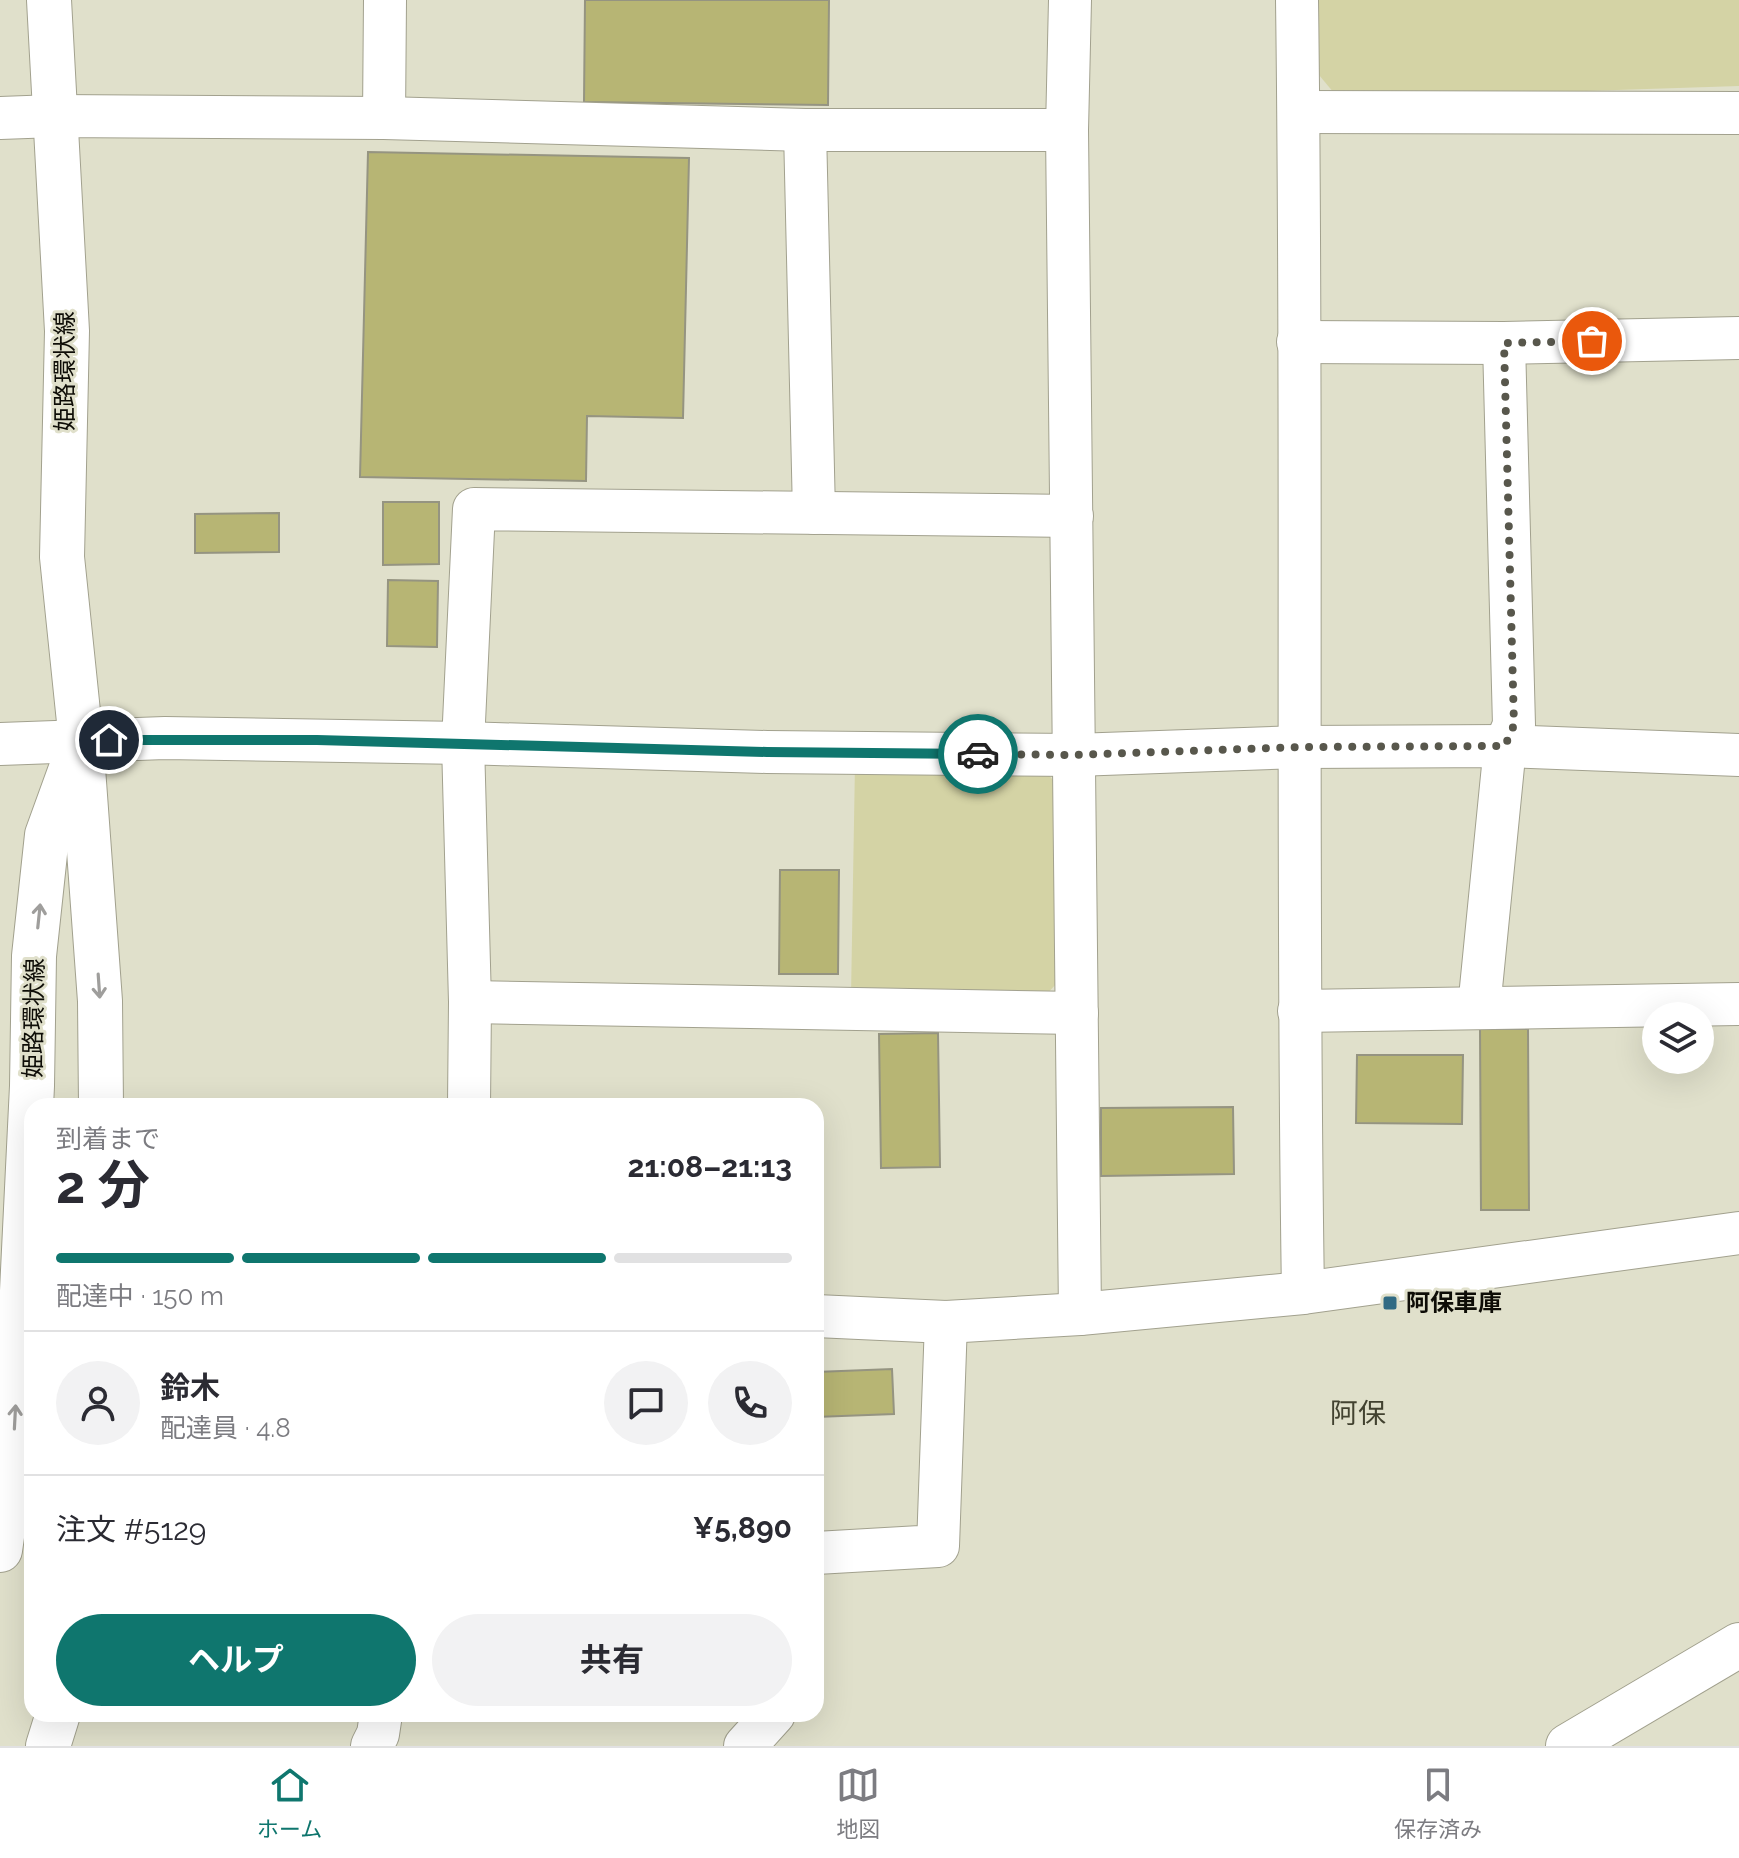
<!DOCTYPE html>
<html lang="ja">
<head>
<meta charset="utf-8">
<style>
	body { margin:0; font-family:Raleway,"Noto Sans JP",sans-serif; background:#f2f2f3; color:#2b2b33; height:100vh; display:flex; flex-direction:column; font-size:30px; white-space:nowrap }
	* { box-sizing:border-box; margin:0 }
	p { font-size:26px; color:#7c7c81 }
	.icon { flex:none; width:44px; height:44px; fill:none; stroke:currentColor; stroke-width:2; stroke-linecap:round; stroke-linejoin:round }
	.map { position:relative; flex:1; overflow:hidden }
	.drawer { position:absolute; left:24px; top:1098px; width:800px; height:624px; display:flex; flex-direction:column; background:#fff; border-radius:24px; box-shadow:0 8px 32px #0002 }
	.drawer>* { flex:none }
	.buttons { position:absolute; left:1642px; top:1002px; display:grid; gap:16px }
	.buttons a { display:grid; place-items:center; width:72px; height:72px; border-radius:50%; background:#fff; box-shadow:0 8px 32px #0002; font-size:40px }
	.pin { position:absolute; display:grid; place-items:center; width:68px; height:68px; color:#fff; margin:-34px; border:4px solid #fff; border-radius:50%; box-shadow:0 2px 8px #0007 }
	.courier { position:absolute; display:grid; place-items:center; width:80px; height:80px; margin:-40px; border:6px solid #0f766e; border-radius:50%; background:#fff; color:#222; box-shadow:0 2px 10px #0007 }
	.headline em { font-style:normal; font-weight:700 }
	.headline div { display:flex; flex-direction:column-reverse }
	.headline { display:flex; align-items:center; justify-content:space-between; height:136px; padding:0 32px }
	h1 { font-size:52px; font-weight:700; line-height:60px }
	.bar { display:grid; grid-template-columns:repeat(4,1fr); gap:12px 8px; align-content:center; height:96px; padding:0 32px }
	.bar i { height:10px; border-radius:6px; background:#e1e1e2 }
	.bar .on { background:#0f766e }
	.bar p { grid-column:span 4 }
	.line { display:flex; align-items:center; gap:20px; padding:0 32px; border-top:2px solid #e1e1e2 }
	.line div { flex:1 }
	.round { display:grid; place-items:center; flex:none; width:84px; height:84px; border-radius:42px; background:#f2f2f3 }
	.action { display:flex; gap:16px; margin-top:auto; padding:16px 32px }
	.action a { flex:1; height:92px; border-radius:48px; background:#0f766e; color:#fff; font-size:32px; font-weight:700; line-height:92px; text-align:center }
	.action a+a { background:#f2f2f3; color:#2b2b33 }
	.tab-bar { display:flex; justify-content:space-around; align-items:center; height:112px; border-top:2px solid #e1e1e2; background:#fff; font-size:22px; color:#7c7c81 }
	.tab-bar a { display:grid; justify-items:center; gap:4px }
	.tab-bar .on { color:#0f766e }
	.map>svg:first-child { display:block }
	.green { fill:#d4d3a5 }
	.building { fill:#b7b574; stroke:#959481; stroke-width:2 }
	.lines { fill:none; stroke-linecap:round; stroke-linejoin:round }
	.street-casing { stroke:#a2a18e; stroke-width:44 }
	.secondary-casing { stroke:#a2a18e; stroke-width:46 }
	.street { stroke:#fff; stroke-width:42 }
	.secondary { stroke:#fff; stroke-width:44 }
	.oneway { stroke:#9f9e9c }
	.done { stroke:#58574c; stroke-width:8; stroke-dasharray:0 14.4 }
	.route { stroke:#0f766e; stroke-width:10 }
	.poi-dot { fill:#316a83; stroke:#e0e0cb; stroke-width:3 }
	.labels { text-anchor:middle; stroke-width:6; stroke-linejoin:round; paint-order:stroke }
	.street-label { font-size:24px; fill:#0e0d07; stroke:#e0e0cb }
	.poi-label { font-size:24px; font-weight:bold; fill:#0e0d07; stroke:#e0e0cb; text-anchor:start }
	.quarter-label { font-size:28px; fill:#424230; stroke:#e0e0cb }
</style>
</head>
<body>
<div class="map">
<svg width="1739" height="1746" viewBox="0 0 1739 1746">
	<rect width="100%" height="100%" fill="#e0e0cb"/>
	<g class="green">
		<polygon points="1319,0 1739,0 1739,86 1339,99 1319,75"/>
		<polygon points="855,763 1043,768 1057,785 1058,982 1042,999 851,995"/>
	</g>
	<g class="building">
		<polygon points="585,0 829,0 828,105 584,102"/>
		<polygon points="368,152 689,158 683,418 587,416 586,481 360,477"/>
		<polygon points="383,502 439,502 439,564 383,565"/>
		<polygon points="279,513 279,552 195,553 195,514"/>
		<polygon points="388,580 438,581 437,647 387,646"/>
		<polygon points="780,870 839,870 838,974 779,974"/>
		<polygon points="1480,1029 1528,1029 1529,1210 1481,1210"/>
		<polygon points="938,1033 940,1167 881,1168 879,1034"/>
		<polygon points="1357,1055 1463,1055 1462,1124 1356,1123"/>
		<polygon points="1233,1107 1234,1174 1101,1176 1101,1108"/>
		<polygon points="892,1369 894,1414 816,1417 816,1372"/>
	</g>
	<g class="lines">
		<g class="street-casing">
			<g id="street">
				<polyline points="1070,0 1067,130 1080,1314"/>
				<path d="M 1297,0 C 1303,431 1296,862 1303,1293"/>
				<polyline points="1299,112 1739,113"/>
				<polyline points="0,118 54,116 384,118 805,130 1067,130"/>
				<polyline points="384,118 385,0"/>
				<polyline points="805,130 814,513"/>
				<polyline points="1298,342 1504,343 1739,338"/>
				<polyline points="0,744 165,738 463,743 767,752 1075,755 1300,747 1505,746 1739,755"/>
				<polyline points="470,1002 1077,1013"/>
				<polyline points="1479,1008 1505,746 1514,725 1504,343"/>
				<polyline points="1299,1011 1739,1004"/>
				<polyline points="469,1106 470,1002 463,743 474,509 1072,516"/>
				<polyline points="816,1316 946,1322 1080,1314 1303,1293 1739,1233"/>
				<polyline points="816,1553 938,1546 946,1322"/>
				<polyline points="372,1746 378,1734 381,1714"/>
				<polyline points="745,1746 774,1714"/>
			</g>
		</g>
		<g class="secondary-casing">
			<g id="secondary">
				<polyline points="49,0 67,331 62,557 81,741 100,1001 101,1106"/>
				<polyline points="0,1550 12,1468 20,1332 32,1086 34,956 47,835 76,755"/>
				<polyline points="48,1746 58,1714"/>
				<polyline points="1568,1746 1739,1645"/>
			</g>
		</g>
		<use href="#street" class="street"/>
		<use href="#secondary" class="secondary"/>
	</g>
	<defs><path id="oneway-shaft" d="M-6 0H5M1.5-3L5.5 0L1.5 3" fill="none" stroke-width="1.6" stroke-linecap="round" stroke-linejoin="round" transform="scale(2)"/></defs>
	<g class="oneway">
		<use href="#oneway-shaft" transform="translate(39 916) rotate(-84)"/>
		<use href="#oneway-shaft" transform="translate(99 986) rotate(86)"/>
		<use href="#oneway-shaft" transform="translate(15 1417) rotate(-87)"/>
	</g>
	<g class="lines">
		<polyline class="done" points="978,754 1075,755 1300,747 1505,746 1514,725 1504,343 1592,341"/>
		<polyline class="route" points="109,740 317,740 767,752 978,754"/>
	</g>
	<rect class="poi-dot" x="1382" y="1295" width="16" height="16" rx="4"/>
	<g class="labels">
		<g class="street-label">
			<text transform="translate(65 371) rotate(-90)" y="8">姫路環状線</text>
			<text transform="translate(34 1018) rotate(-89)" y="8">姫路環状線</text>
		</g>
		<g class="poi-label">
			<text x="1406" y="1311">阿保車庫</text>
		</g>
		<g class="quarter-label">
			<text x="1358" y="1423">阿保</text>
		</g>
	</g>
</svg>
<div class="buttons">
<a><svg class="icon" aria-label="layers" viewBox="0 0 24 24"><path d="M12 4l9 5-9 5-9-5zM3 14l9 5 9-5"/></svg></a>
</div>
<div class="pin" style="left:1592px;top:341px;background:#ea580c"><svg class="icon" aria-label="bag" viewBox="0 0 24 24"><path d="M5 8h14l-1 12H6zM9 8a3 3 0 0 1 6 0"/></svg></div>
<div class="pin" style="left:109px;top:740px;background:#1f2937"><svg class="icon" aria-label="home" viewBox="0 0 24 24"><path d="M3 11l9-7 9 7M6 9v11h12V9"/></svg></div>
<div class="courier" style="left:978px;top:754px"><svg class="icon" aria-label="car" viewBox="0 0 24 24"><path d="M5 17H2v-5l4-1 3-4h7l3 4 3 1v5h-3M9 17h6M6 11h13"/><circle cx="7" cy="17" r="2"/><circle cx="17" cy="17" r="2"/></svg></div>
<section class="drawer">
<div class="headline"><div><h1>2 分</h1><p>到着まで</p></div><em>21:08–21:13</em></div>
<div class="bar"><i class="on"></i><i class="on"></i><i class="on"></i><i></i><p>配達中 · 150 m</p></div>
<div class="line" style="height:144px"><a class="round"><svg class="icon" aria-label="person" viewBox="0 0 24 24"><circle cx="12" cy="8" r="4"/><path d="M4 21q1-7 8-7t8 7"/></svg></a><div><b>鈴木</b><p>配達員 · 4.8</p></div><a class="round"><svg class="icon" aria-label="chat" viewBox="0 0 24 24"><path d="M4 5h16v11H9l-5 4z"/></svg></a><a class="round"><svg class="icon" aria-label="phone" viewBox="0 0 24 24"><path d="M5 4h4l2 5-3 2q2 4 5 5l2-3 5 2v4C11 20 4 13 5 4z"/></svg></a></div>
<div class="line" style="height:104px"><div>注文 #5129</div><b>¥5,890</b></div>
<div class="action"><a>ヘルプ</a><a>共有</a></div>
</section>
</div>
<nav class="tab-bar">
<a class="on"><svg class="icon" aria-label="home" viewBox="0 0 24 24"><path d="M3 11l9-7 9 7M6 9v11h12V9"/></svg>ホーム</a>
<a><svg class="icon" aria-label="map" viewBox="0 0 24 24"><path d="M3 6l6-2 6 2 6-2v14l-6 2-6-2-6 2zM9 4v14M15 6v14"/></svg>地図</a>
<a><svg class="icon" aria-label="saved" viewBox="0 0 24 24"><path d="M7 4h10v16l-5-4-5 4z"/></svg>保存済み</a>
</nav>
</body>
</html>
